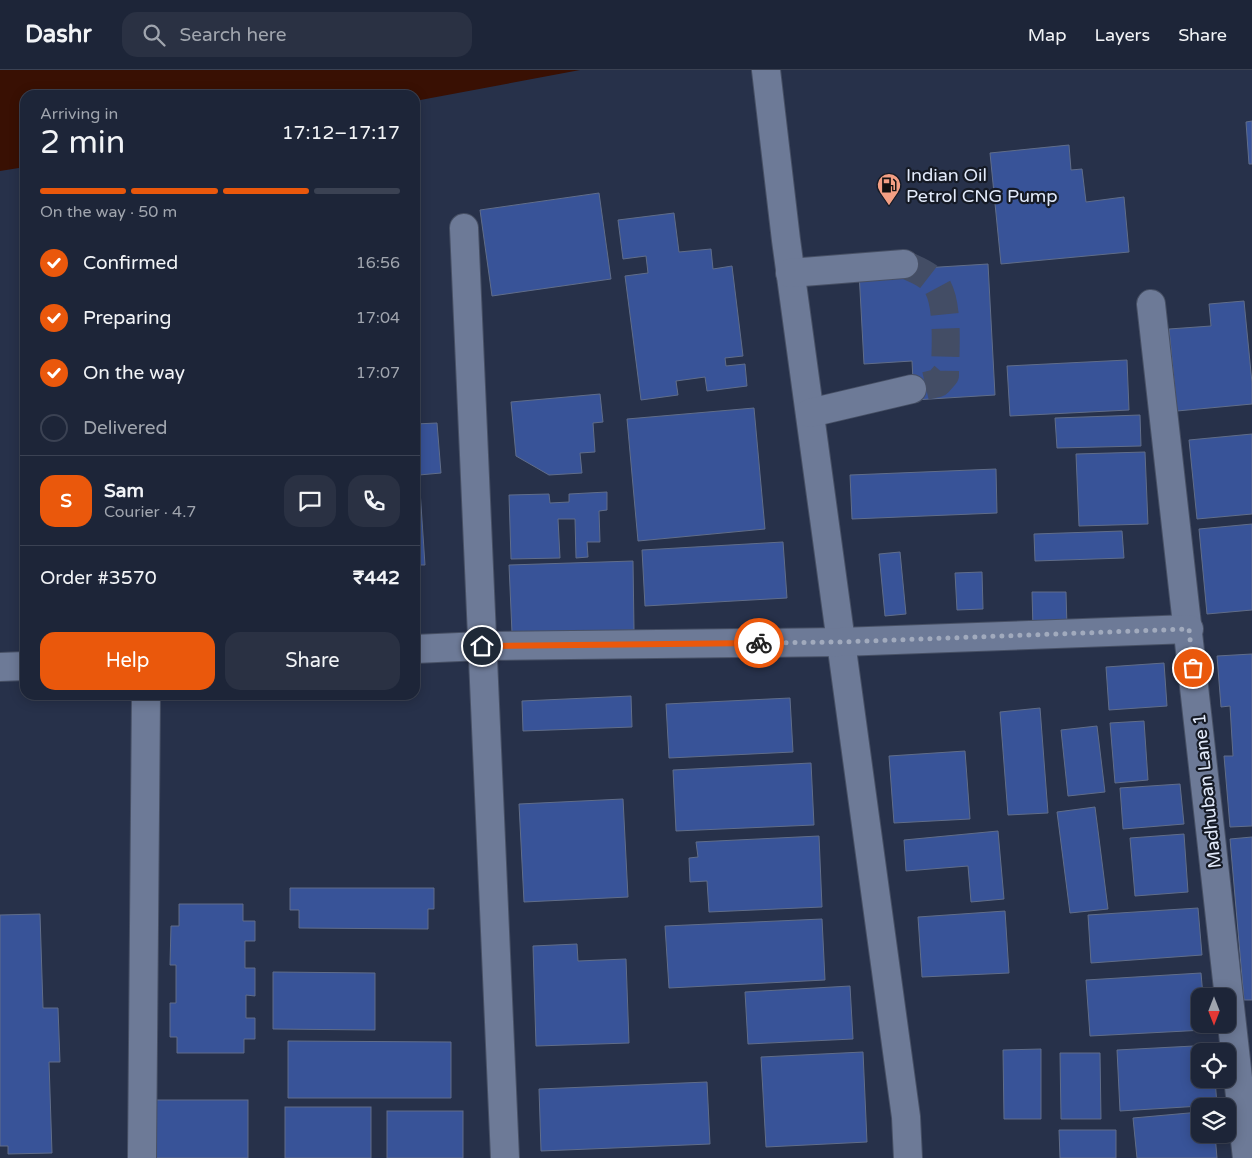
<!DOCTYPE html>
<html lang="en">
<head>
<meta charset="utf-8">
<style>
	body { margin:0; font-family:"Varela Round",sans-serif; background:#2a3143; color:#f1f3f6; height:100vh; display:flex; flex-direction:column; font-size:19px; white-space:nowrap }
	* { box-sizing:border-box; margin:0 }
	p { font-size:16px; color:#a0a5ae }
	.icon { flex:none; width:28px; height:28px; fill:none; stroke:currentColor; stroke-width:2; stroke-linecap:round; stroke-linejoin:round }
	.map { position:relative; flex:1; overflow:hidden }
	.drawer { position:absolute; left:20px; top:20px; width:400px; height:610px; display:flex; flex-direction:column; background:#1d2538; border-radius:15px; box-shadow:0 2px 12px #0003,0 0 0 1px #3b4253 }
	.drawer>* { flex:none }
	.needle { width:32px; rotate:180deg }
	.controls { position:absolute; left:1191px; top:918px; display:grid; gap:10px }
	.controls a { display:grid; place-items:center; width:45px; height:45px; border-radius:10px; background:#1d2538; box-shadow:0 2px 12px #0003,0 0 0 1px #3b4253; font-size:25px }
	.pin { position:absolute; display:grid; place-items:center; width:42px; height:42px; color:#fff; margin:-21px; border:2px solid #fff; border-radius:50%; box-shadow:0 1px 5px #0007 }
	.courier { position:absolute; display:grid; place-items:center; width:50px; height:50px; margin:-25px; border:4px solid #ea580c; border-radius:50%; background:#fff; color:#222; box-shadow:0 1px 6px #0007 }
	.summary em { font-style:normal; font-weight:600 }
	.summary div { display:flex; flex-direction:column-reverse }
	.summary { display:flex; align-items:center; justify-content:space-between; height:85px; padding:0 20px }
	h1 { font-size:32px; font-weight:600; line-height:38px }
	.bar { display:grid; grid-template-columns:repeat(4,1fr); gap:8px 5px; align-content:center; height:60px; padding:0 20px }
	.bar i { height:6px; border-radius:4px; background:#3b4253 }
	.bar .on { background:#ea580c }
	.bar p { grid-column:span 4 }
	.line { display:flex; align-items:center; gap:12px; padding:0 20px; border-top:1px solid #3b4253 }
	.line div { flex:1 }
	.round { display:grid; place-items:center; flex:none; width:52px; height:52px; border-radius:15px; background:#2a3143 }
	ol { padding:0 20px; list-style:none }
	li { display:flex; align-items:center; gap:15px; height:55px }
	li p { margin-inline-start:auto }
	li .icon { padding:5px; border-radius:50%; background:#ea580c; color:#fff; stroke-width:4 }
	li:last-child { color:#a0a5ae }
	li i { width:28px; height:28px; border:2px solid #3b4253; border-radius:50% }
	.action { display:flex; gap:10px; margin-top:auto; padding:10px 20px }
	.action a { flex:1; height:58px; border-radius:15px; background:#ea580c; color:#fff; font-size:20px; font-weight:600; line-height:58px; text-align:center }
	.action a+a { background:#2a3143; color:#f1f3f6 }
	header { display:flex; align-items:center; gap:30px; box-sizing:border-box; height:70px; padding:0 25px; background:#1d2538; border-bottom:1px solid #3b4253 }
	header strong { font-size:24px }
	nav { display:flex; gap:28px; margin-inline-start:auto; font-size:18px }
	.search { width:350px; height:45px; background:#2a3143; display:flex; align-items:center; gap:12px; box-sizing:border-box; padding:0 18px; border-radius:15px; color:#a0a5ae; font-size:19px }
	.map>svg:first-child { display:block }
	.water { fill:#391003 }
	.building { fill:#385398; stroke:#606d89 }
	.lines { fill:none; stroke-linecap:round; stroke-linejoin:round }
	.minor-tunnel { stroke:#434d65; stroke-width:28; stroke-dasharray:28 14; stroke-linecap:butt }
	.minor-casing { stroke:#475065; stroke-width:30 }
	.minor { stroke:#6d7a97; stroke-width:28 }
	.done { stroke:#a1aabd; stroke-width:5; stroke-dasharray:0 9 }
	.route { stroke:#ea580c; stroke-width:6 }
	.labels { text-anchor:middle; stroke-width:4.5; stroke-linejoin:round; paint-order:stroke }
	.poi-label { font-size:18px; fill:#e3ebfb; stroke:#151a25; text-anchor:start }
	.street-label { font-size:18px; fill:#e3ebfb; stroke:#151a25 }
</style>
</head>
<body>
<header>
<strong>Dashr</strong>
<div class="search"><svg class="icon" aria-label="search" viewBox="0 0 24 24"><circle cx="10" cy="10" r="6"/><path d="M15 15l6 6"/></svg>Search here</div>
<nav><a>Map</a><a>Layers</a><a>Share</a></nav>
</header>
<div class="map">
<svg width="1252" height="1088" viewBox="0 0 1252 1088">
	<rect width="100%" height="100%" fill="#27314a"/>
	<polygon class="water" points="0,0 580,0 415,31 415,25 25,25 25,97 0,101"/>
	<g class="building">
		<polygon points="1252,51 1252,94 1249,94 1246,52"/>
		<polygon points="1069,75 1071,100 1082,99 1086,132 1124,127 1129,182 1001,194 990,83"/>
		<polygon points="599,123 611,209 492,226 480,140"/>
		<polygon points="674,143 679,182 711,179 713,199 732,196 743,286 725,288 726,296 745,294 747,316 707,321 705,307 676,311 678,325 641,330 625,206 648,203 646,186 623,189 618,150"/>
		<polygon points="988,194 995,325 914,330 912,291 864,294 859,202"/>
		<polygon points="1244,231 1252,313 1252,334 1177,341 1169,259 1211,256 1209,234"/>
		<polygon points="1127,290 1129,340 1010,346 1007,296"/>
		<polygon points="600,324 603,352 593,353 595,382 580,383 582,403 549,405 516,386 511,332"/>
		<polygon points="754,338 765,459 638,471 627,349"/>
		<polygon points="1140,345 1141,376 1057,378 1055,348"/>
		<polygon points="437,353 441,403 419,405 425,495 415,495 415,354"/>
		<polygon points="1252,364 1252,444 1197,449 1189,370"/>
		<polygon points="1145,382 1148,454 1079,456 1076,384"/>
		<polygon points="996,399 997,443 852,449 850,405"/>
		<polygon points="607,422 607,440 599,441 600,472 587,472 588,487 576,488 575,449 558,449 560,488 511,489 509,425 549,424 550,433 569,432 569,424"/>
		<polygon points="1252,454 1252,540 1207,544 1199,459"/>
		<polygon points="1122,461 1124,488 1035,491 1034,464"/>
		<polygon points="783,472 787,528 645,536 642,480"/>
		<polygon points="900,482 906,544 885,546 879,484"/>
		<polygon points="633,491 634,560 512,563 509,495"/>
		<polygon points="982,502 983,539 957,540 955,503"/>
		<polygon points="1032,522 1066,522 1067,557 1033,559"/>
		<polygon points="1252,584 1252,756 1230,757 1224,686 1233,686 1230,636 1221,637 1217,586"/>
		<polygon points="1164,593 1167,636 1109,640 1106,597"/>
		<polygon points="631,626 632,657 523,661 522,631"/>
		<polygon points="790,628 793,682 669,688 666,634"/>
		<polygon points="1040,638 1048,743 1008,745 1000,642"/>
		<polygon points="1144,651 1148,710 1115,713 1110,653"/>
		<polygon points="1097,656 1105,722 1068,726 1061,660"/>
		<polygon points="965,681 970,749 894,753 889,686"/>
		<polygon points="811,693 814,755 676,761 673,700"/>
		<polygon points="1180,714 1184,754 1123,759 1120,718"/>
		<polygon points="623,729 628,827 524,832 519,734"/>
		<polygon points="1095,737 1108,839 1070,843 1057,742"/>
		<polygon points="998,761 1004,829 971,832 968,796 906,801 904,770"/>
		<polygon points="1184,764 1188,822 1135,826 1130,768"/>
		<polygon points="819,766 822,837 709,842 707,811 690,812 689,788 698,787 696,772"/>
		<polygon points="1252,767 1252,930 1244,930 1230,769"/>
		<polygon points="290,818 434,818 434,839 428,839 428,859 299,858 299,840 290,840"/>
		<polygon points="179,834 243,834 243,851 255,851 255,871 245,871 245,898 255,898 255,926 246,925 246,948 255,948 255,969 244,969 244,983 177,983 177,967 170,967 170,933 176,933 176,895 170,895 171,856 179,856"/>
		<polygon points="1198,838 1202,885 1091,893 1088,845"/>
		<polygon points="1005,841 1009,903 922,907 918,847"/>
		<polygon points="40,844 43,938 58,938 60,992 49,992 52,1083 8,1084 8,1076 0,1076 0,845"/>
		<polygon points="822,849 825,910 669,918 665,856"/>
		<polygon points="577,874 578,891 626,889 629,973 536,976 533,876"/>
		<polygon points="273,902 375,903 375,960 273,959"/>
		<polygon points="1201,903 1203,926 1200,926 1200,954 1205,954 1205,960 1090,966 1086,910"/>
		<polygon points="850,916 853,969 748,974 745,922"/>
		<polygon points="288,971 451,972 451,1028 288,1028"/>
		<polygon points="1213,975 1214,981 1200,981 1200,1009 1215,1009 1217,1035 1120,1041 1117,980"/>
		<polygon points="1041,979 1041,1049 1004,1049 1003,980"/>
		<polygon points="863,982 867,1072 766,1077 761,987"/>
		<polygon points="1060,983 1100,983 1101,1049 1061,1049"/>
		<polygon points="707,1012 710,1074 541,1081 539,1019"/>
		<rect x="154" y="1030" width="94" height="58"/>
		<rect x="285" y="1037" width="86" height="51"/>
		<rect x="387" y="1041" width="76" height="47"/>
		<polygon points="1200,1042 1200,1064 1215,1064 1217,1088 1137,1088 1133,1048"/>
		<polygon points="1059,1060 1116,1060 1116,1088 1060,1088"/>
	</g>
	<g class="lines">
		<path class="minor-tunnel" d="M 904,194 C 914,199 927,203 934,212 C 950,229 945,282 945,305 L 938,313 L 912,319"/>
		<g class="minor-casing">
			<g id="minor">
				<polyline points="766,0 786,170 906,1047 908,1088"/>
				<polyline points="464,158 505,1088"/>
				<polyline points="790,203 904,194"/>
				<polyline points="1151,234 1247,1088"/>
				<polyline points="810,343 912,319"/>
				<polyline points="415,579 482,576 841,572 1189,559"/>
				<polyline points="0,597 25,596"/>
				<polyline points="142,1088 146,625"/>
			</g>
		</g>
		<use href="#minor" class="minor"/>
	</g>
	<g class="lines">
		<polyline class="done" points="759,573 841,572 1189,559 1193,598"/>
		<polyline class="route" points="482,576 759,573"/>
	</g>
	<defs>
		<g id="fuel-pin" transform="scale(1.25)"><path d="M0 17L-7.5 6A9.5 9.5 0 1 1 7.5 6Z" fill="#f39f84" stroke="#151a25"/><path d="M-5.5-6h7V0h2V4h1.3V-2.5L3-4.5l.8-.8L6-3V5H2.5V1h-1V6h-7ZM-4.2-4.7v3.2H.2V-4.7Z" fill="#111"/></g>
	</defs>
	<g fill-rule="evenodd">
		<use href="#fuel-pin" x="889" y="115"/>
	</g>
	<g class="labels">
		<g class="poi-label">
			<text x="906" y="111">Indian Oil<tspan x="906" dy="21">Petrol CNG Pump</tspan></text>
		</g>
		<g class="street-label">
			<text transform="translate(1207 721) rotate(-96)" y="6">Madhuban Lane 1</text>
		</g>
	</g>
</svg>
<div class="controls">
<a><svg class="needle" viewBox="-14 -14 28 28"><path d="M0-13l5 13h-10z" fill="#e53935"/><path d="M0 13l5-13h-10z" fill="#a0a5ae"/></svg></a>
<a><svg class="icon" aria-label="locate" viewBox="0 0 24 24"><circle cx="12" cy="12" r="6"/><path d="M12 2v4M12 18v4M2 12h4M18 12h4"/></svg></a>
<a><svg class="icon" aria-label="layers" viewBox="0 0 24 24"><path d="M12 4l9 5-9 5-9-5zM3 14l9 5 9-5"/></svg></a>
</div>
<div class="pin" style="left:1193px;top:598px;background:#ea580c"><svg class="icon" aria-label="bag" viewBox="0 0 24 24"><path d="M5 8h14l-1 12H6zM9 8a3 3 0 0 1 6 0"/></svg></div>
<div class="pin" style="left:482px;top:576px;background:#1f2937"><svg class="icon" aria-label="home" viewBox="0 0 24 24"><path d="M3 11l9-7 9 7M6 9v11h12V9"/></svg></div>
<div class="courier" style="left:759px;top:573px"><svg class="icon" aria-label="bike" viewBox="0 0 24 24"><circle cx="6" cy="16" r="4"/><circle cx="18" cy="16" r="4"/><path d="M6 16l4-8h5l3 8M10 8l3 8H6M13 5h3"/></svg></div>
<section class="drawer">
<div class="summary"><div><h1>2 min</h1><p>Arriving in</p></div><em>17:12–17:17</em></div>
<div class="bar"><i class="on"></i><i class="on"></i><i class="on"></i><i></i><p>On the way · 50 m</p></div>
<ol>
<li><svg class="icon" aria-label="check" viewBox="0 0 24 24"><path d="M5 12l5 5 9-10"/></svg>Confirmed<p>16:56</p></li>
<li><svg class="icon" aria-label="check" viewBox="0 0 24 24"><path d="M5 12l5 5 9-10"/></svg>Preparing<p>17:04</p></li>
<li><svg class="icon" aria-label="check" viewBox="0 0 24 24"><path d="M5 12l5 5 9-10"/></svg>On the way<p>17:07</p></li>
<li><i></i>Delivered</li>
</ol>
<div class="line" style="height:90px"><b class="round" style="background:#ea580c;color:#fff">S</b><div><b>Sam</b><p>Courier · 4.7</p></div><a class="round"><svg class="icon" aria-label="chat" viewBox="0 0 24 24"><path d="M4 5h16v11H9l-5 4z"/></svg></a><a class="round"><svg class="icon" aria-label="phone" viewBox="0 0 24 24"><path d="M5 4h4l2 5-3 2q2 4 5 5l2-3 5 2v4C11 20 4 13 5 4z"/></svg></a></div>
<div class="line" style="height:65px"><div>Order #3570</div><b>₹442</b></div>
<div class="action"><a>Help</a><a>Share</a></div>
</section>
</div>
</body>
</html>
